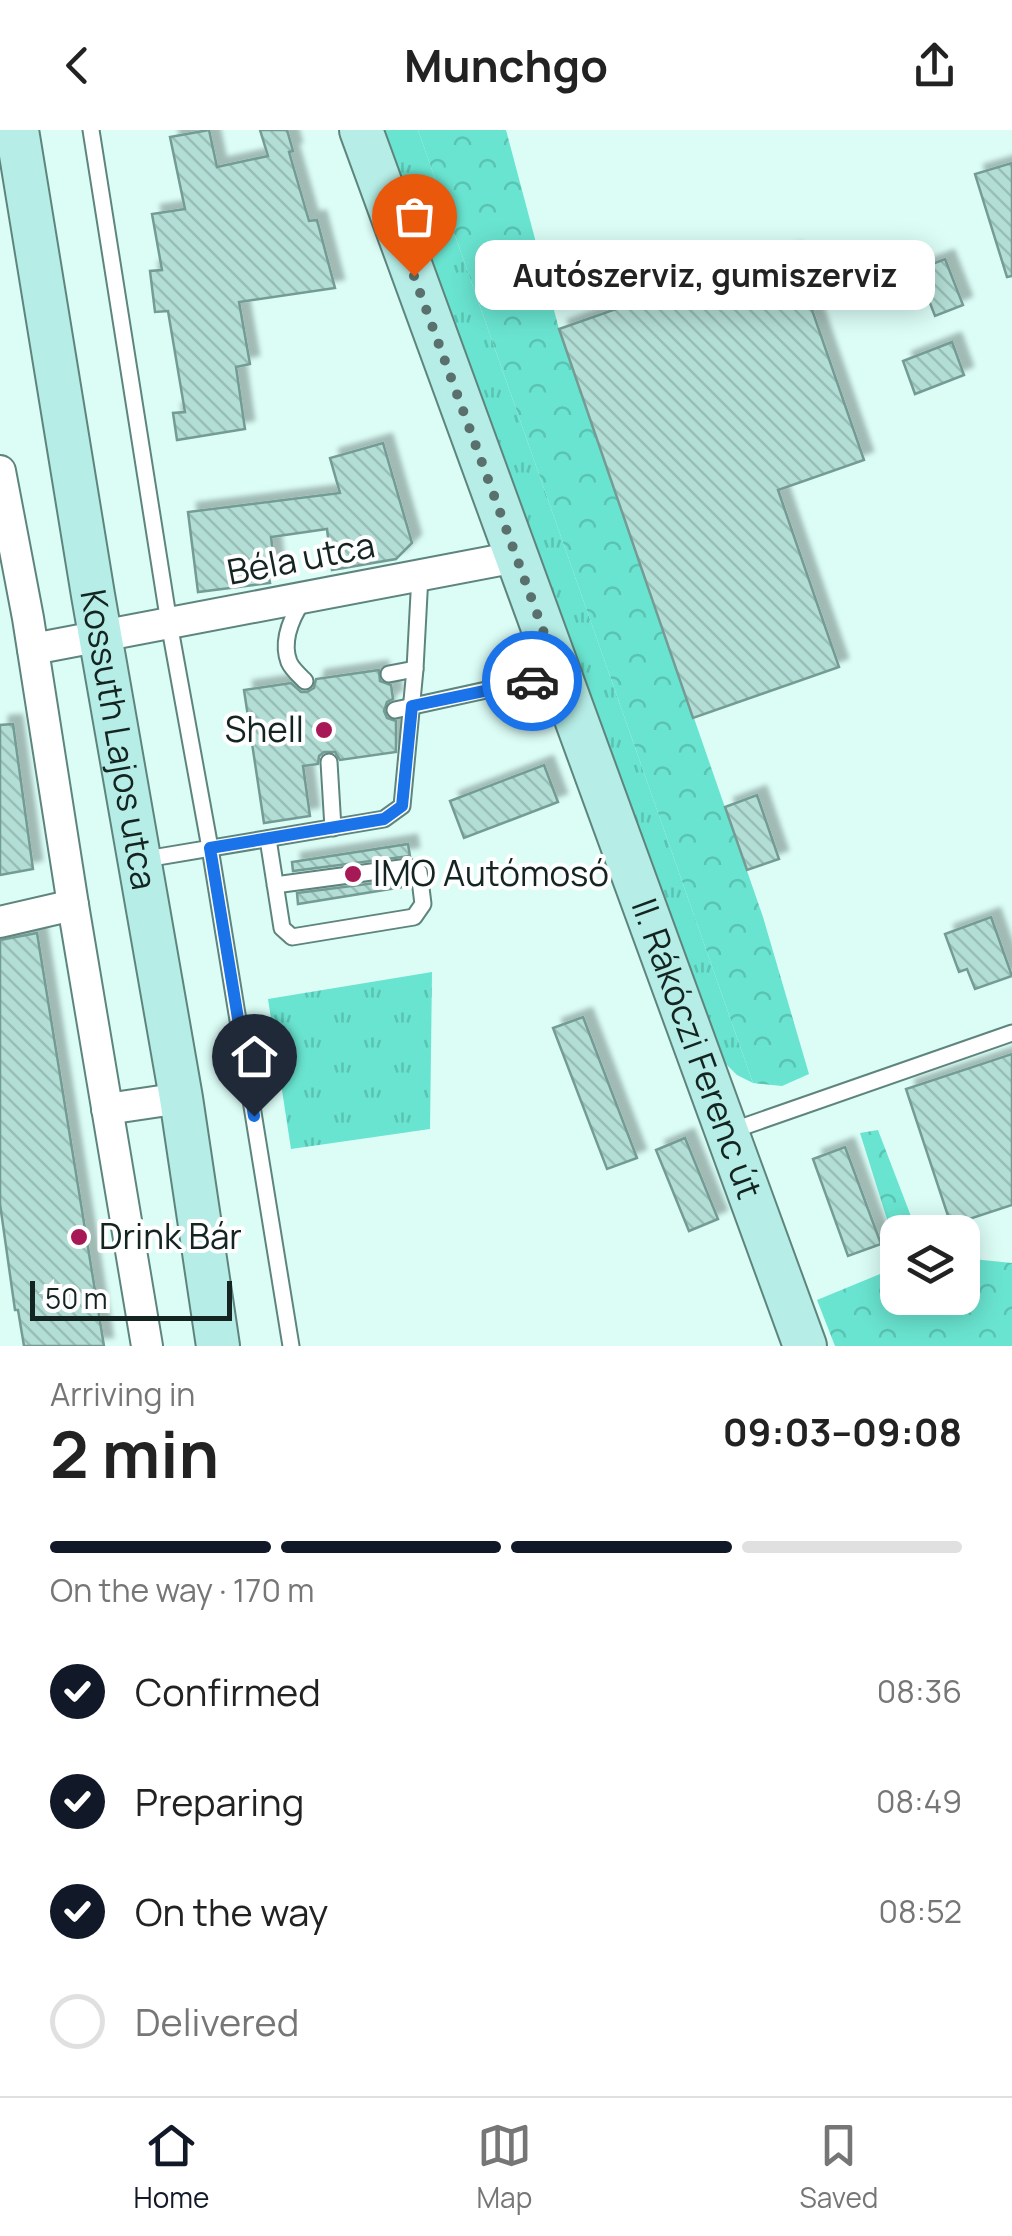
<!DOCTYPE html>
<html lang="en">
<head>
<meta charset="utf-8">
<style>
	body { margin:0; font-family:Manrope,sans-serif; background:#f6f6f6; color:#222; height:100vh; display:flex; flex-direction:column; font-size:38px; white-space:nowrap }
	* { box-sizing:border-box; margin:0 }
	p { font-size:32px; color:#767676 }
	.icon { flex:none; width:55px; height:55px; fill:none; stroke:currentColor; stroke-width:2; stroke-linecap:round; stroke-linejoin:round }
	.map { position:relative; height:1216px; overflow:hidden }
	.sheet { display:flex; flex-direction:column; background:#fff; flex:1 }
	.sheet>* { flex:none }
	.fabs { position:absolute; left:880px; top:1085px; display:grid; gap:20px }
	.fabs a { display:grid; place-items:center; width:100px; height:100px; border-radius:20px; background:#fff; box-shadow:0 5px 25px #0003; font-size:50px }
	.scale { position:absolute; left:30px; bottom:25px; width:202px; box-sizing:border-box; padding-left:10px; border:5px solid #132421; border-top:0; font-size:28px; line-height:35px; white-space:nowrap; color:#132421; -webkit-text-stroke:8px #fff; paint-order:stroke }
	.pin { position:absolute; display:grid; place-items:center; width:85px; height:85px; color:#fff; margin:-102px -42px; border-radius:50% 50% 50% 0; rotate:-45deg; box-shadow:0 0 10px #0007 }
	.pin .icon { rotate:45deg }
	.courier { position:absolute; display:grid; place-items:center; width:100px; height:100px; margin:-50px; border:8px solid #1a73e8; border-radius:50%; background:#fff; color:#222; box-shadow:0 2px 12px #0007 }
	.bubble { position:absolute; height:70px; border-radius:20px; background:#fff; box-shadow:0 5px 25px #0003; font-size:32px; font-weight:700; line-height:70px; text-align:center }
	.headline em { font-style:normal; font-weight:700 }
	.headline div { display:flex; flex-direction:column-reverse }
	.headline { display:flex; align-items:center; justify-content:space-between; height:170px; padding:0 50px }
	h1 { font-size:65px; font-weight:700; line-height:75px }
	.bar { display:grid; grid-template-columns:repeat(4,1fr); gap:15px 10px; align-content:center; height:120px; padding:0 50px }
	.bar i { height:12px; border-radius:8px; background:#e0e0e0 }
	.bar .current { background:#111827 }
	.bar p { grid-column:span 4 }
	ol { padding:0 50px; list-style:none }
	li { display:flex; align-items:center; gap:30px; height:110px }
	li p { margin-inline-start:auto }
	li .icon { padding:10px; border-radius:50%; background:#111827; color:#fff; stroke-width:4 }
	li:last-child { color:#767676 }
	li i { width:55px; height:55px; border:5px solid #e0e0e0; border-radius:50% }
	header { display:flex; justify-content:space-between; align-items:center; height:130px; padding:0 50px; background:#fff; font-size:45px; font-weight:700 }
	.menu { display:flex; justify-content:space-around; align-items:center; height:140px; border-top:2px solid #e0e0e0; background:#fff; font-size:28px; color:#767676 }
	.menu a { display:grid; justify-items:center; gap:5px }
	.menu .current { color:#111827 }
	.map>svg:first-child { display:block }
	.grass { fill:url(#grass-tufts) }
	.forest { fill:url(#forest-crowns) }
	.building { fill:url(#building-back-hatch); stroke:#749c94; stroke-width:2.5; filter:url(#shadow) }
	.lines { fill:none; stroke-linecap:round; stroke-linejoin:round }
	.lane-casing { stroke:#5e857d; stroke-width:19 }
	.street-casing { stroke:#5e857d; stroke-width:34 }
	.secondary-casing { stroke:#5e857d; stroke-width:46 }
	.lane { stroke:#fff; stroke-width:15 }
	.street { stroke:#fff; stroke-width:30 }
	.secondary { stroke:#b6ede6; stroke-width:42 }
	.done { stroke:#59706c; stroke-width:10; stroke-dasharray:0 18 }
	.route { stroke:#1a73e8; stroke-width:12 }
	.poi-dot { fill:#a71857; stroke:#fff; stroke-width:4 }
	.labels { text-anchor:middle; stroke-width:8; stroke-linejoin:round; paint-order:stroke }
	.street-label { font-size:35px; fill:#132421; stroke:#fff }
	.poi-label { font-size:35px; fill:#132421; stroke:#fff; text-anchor:start }
</style>
</head>
<body>
<header><svg class="icon" aria-label="back" viewBox="0 0 24 24"><path d="M15 5l-7 7 7 7"/></svg>Munchgo<svg class="icon" aria-label="share" viewBox="0 0 24 24"><path d="M12 15V3M7 8l5-5 5 5M5 13v7h14v-7"/></svg></header>
<div class="map">
<svg width="1012" height="1216" viewBox="0 0 1012 1216">
	<defs>
		<pattern id="grass-tufts" width="24" height="20" patternUnits="userSpaceOnUse" patternTransform="scale(2.5)"><rect width="24" height="20" fill="#69e4d0"/><path d="M3 7l-1-3M5 7V3M7 7l1-3M15 17l-1-3M17 17v-4M19 17l1-3" fill="none" stroke="#5ac3b2"/></pattern>
		<pattern id="forest-crowns" width="20" height="18" patternUnits="userSpaceOnUse" patternTransform="scale(2.5)"><rect width="20" height="18" fill="#69e4d0"/><path d="M2 6a3 3 0 1 1 6 0M12 15a3 3 0 1 1 6 0" fill="none" stroke="#5ac3b2"/></pattern>
		<pattern id="building-back-hatch" width="6" height="6" patternUnits="userSpaceOnUse" patternTransform="scale(2.5)"><rect width="6" height="6" fill="#b3ded5"/><path d="M-1 5l2 2M0 0l6 6M5-1l2 2" fill="none" stroke="#99beb7"/></pattern>
		<filter id="shadow"><feDropShadow dx="9" dy="-9" stdDeviation="2.5" flood-color="#0004"/></filter>
	</defs>
	<rect width="100%" height="100%" fill="#dbfdf6"/>
	<g class="grass">
		<polygon points="382,0 418,0 753,953 737,945 722,930 425,110"/>
		<polygon points="432,842 430,999 291,1019 268,869"/>
	</g>
	<g class="forest">
		<polygon points="418,0 506,0 559,199 763,787 809,944 782,956 753,953"/>
		<polygon points="878,1000 917,1102 898,1102 897,1121 860,1003"/>
		<polygon points="963,1128 1012,1133 1012,1216 835,1216 817,1170 897,1137 898,1168 962,1168"/>
	</g>
	<g class="building">
		<polygon points="209,0 217,37 268,26 260,0 287,0 293,21 289,22 309,91 317,90 335,158 239,172 250,234 236,237 245,299 177,310 173,283 185,282 168,181 155,182 150,141 162,140 152,84 185,79 170,7"/>
		<polygon points="1012,33 1012,146 1007,147 975,44"/>
		<polygon points="792,122 864,330 778,360 839,537 693,588 559,199 704,148 706,152"/>
		<polygon points="945,129 963,175 935,186 917,140"/>
		<polygon points="952,212 964,245 915,264 903,231"/>
		<polygon points="383,313 412,413 396,429 332,440 327,399 271,407 276,447 269,448 270,453 198,462 188,382 340,363 330,328"/>
		<polygon points="379,540 380,551 391,555 393,569 387,572 384,581 387,588 396,591 396,622 340,630 335,622 324,622 319,626 318,634 303,636 310,686 264,693 244,560 291,553 301,562 307,562 314,558 316,549"/>
		<polygon points="13,594 33,739 0,745 0,595"/>
		<polygon points="544,635 558,672 464,708 450,671"/>
		<polygon points="757,665 779,729 747,740 725,677"/>
		<polygon points="408,714 410,726 293,741 292,732"/>
		<polygon points="406,749 409,756 298,774 297,763"/>
		<polygon points="991,787 1012,846 975,859 967,839 959,842 945,804"/>
		<polygon points="37,803 104,1216 24,1216 18,1180 15,1180 0,1074 0,810"/>
		<polygon points="583,887 637,1028 607,1039 553,898"/>
		<polygon points="1012,924 1012,1075 951,1095 906,959"/>
		<polygon points="685,1008 718,1089 689,1101 656,1020"/>
		<polygon points="845,1017 881,1114 848,1126 813,1029"/>
	</g>
	<g class="lines">
		<g class="lane-casing">
			<g id="lane">
				<polyline points="91,0 169,493 210,718 291,1216"/>
				<path d="M 303,470 C 292,487 281,511 289,532 C 292,539 300,546 305,551"/>
				<polyline points="389,544 415,539"/>
				<polyline points="395,580 555,545"/>
				<polyline points="329,632 333,698"/>
				<polyline points="268,709 282,798 292,807 414,787 423,774 419,742 408,737 275,755"/>
				<polyline points="140,730 384,689 402,676 415,539 420,445"/>
				<polyline points="728,1002 1012,903"/>
			</g>
		</g>
		<g class="street-casing">
			<g id="street">
				<polyline points="0,341 28,488 73,775 147,1216"/>
				<polyline points="33,519 516,427"/>
				<polyline points="0,792 73,775"/>
				<polyline points="107,979 181,968"/>
			</g>
		</g>
		<g class="secondary-casing">
			<g id="secondary">
				<path id="s1" d="M 17,0 L 93,465 L 181,968 L 218,1216"/>
				<path id="s2" d="M 361,0 L 805,1216"/>
			</g>
		</g>
		<use href="#lane" class="lane"/>
		<use href="#street" class="street"/>
		<use href="#secondary" class="secondary"/>
	</g>
	<g class="lines">
		<polyline class="done" points="414,146 559,544 532,551"/>
		<polyline class="route" points="254,986 210,718 384,689 402,676 412,576 532,551"/>
	</g>
	<g class="poi-dot">
		<circle cx="324" cy="600" r="10"/>
		<circle cx="353" cy="744" r="10"/>
		<circle cx="79" cy="1107" r="10"/>
	</g>
	<g class="labels">
		<g class="street-label">
			<text transform="translate(301 429) rotate(-11)" y="12">Béla utca</text>
			<text dy="12" stroke="none"><textPath href="#s1" startOffset="618">Kossuth Lajos utca</textPath></text>
			<text dy="12" stroke="none"><textPath href="#s2" startOffset="978">II. Rákóczi Ferenc út</textPath></text>
		</g>
		<g class="poi-label">
			<text x="304" y="612" text-anchor="end">Shell</text>
			<text x="373" y="756">IMO Autómosó</text>
			<text x="99" y="1119">Drink Bár</text>
		</g>
	</g>
</svg>
<div class="fabs">
<a><svg class="icon" aria-label="layers" viewBox="0 0 24 24"><path d="M12 4l9 5-9 5-9-5zM3 14l9 5 9-5"/></svg></a>
</div>
<div class="scale">50 m</div>
<div class="pin" style="left:414px;top:146px;background:#ea580c"><svg class="icon" aria-label="bag" viewBox="0 0 24 24"><path d="M5 8h14l-1 12H6zM9 8a3 3 0 0 1 6 0"/></svg></div>
<div class="pin" style="left:254px;top:986px;background:#1f2937"><svg class="icon" aria-label="home" viewBox="0 0 24 24"><path d="M3 11l9-7 9 7M6 9v11h12V9"/></svg></div>
<div class="courier" style="left:532px;top:551px"><svg class="icon" aria-label="car" viewBox="0 0 24 24"><path d="M5 17H2v-5l4-1 3-4h7l3 4 3 1v5h-3M9 17h6M6 11h13"/><circle cx="7" cy="17" r="2"/><circle cx="17" cy="17" r="2"/></svg></div>
<div class="bubble" style="left:475px;top:110px;width:460px">Autószerviz, gumiszerviz</div>
</div>
<section class="sheet">
<div class="headline"><div><h1>2 min</h1><p>Arriving in</p></div><em>09:03–09:08</em></div>
<div class="bar"><i class="current"></i><i class="current"></i><i class="current"></i><i></i><p>On the way · 170 m</p></div>
<ol>
<li><svg class="icon" aria-label="check" viewBox="0 0 24 24"><path d="M5 12l5 5 9-10"/></svg>Confirmed<p>08:36</p></li>
<li><svg class="icon" aria-label="check" viewBox="0 0 24 24"><path d="M5 12l5 5 9-10"/></svg>Preparing<p>08:49</p></li>
<li><svg class="icon" aria-label="check" viewBox="0 0 24 24"><path d="M5 12l5 5 9-10"/></svg>On the way<p>08:52</p></li>
<li><i></i>Delivered</li>
</ol>
</section>
<nav class="menu">
<a class="current"><svg class="icon" aria-label="home" viewBox="0 0 24 24"><path d="M3 11l9-7 9 7M6 9v11h12V9"/></svg>Home</a>
<a><svg class="icon" aria-label="map" viewBox="0 0 24 24"><path d="M3 6l6-2 6 2 6-2v14l-6 2-6-2-6 2zM9 4v14M15 6v14"/></svg>Map</a>
<a><svg class="icon" aria-label="saved" viewBox="0 0 24 24"><path d="M7 4h10v16l-5-4-5 4z"/></svg>Saved</a>
</nav>
</body>
</html>
